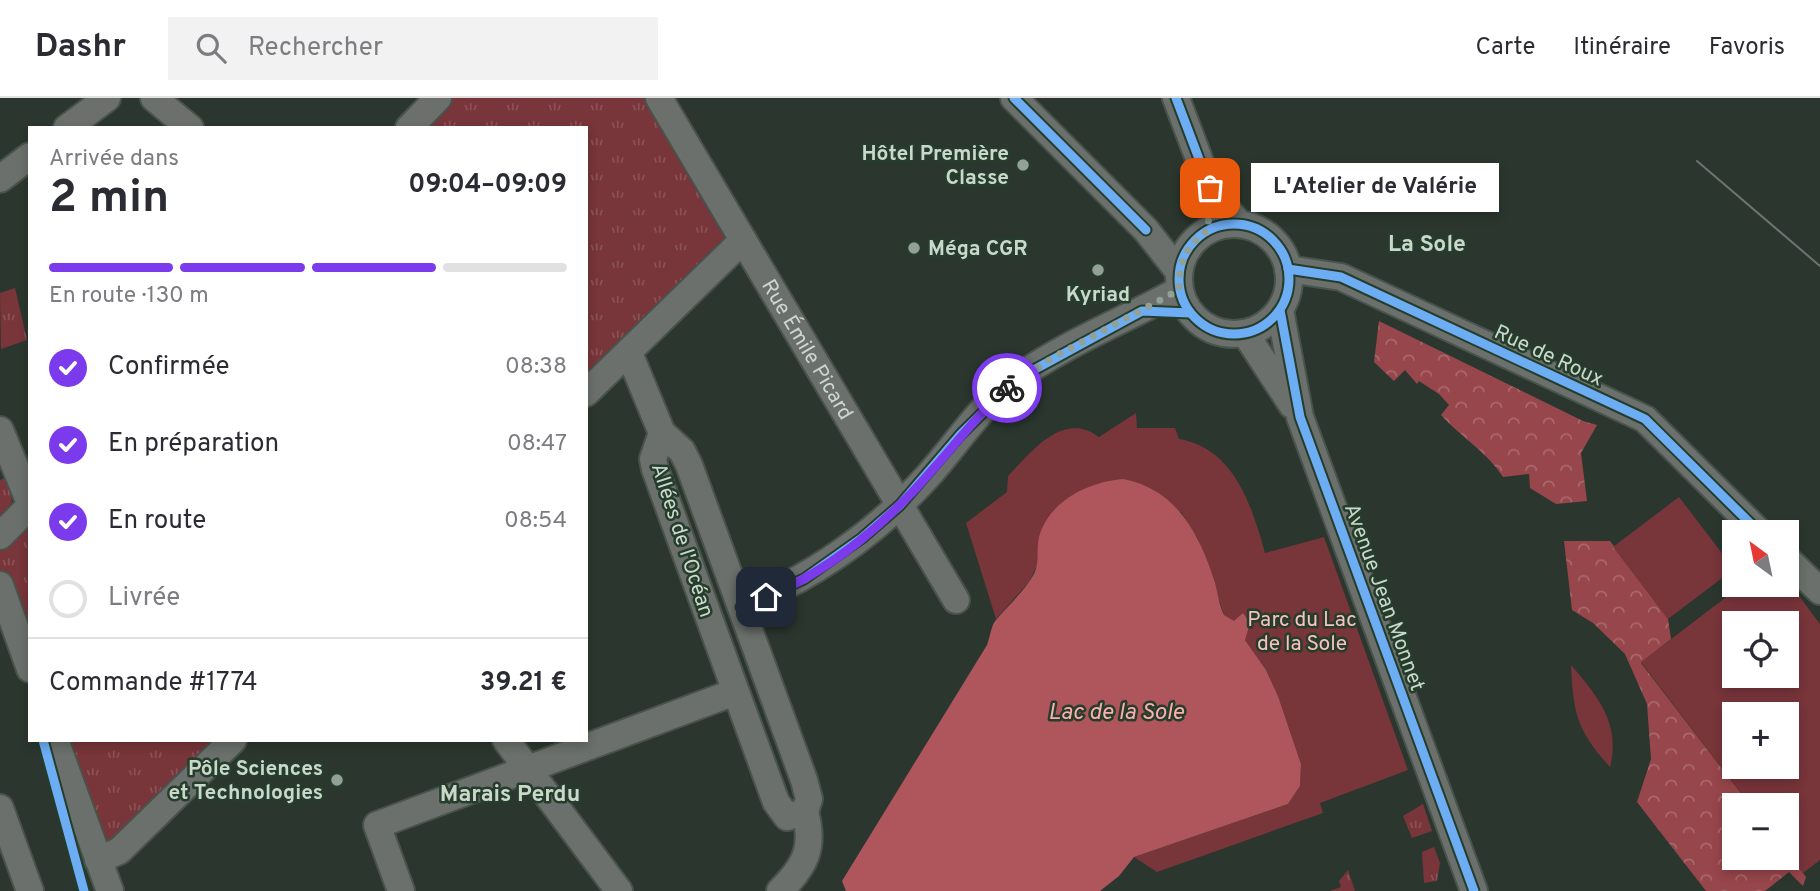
<!DOCTYPE html>
<html lang="fr">
<head>
<meta charset="utf-8">
<style>
	body { margin:0; font-family:Overpass,sans-serif; background:#f2f2f3; color:#2b2b33; height:100vh; display:flex; flex-direction:column; font-size:26px; white-space:nowrap }
	* { box-sizing:border-box; margin:0 }
	p { font-size:23px; color:#7c7c81 }
	.icon { flex:none; width:38px; height:38px; fill:none; stroke:currentColor; stroke-width:2; stroke-linecap:round; stroke-linejoin:round }
	.map { position:relative; flex:1; overflow:hidden }
	.drawer { position:absolute; left:28px; top:28px; width:560px; height:616px; display:flex; flex-direction:column; background:#fff; border-radius:0px; box-shadow:0 4px 10px #0003 }
	.drawer>* { flex:none }
	.needle { width:46px; rotate:327deg }
	.tools { position:absolute; left:1722px; top:422px; display:grid; gap:14px }
	.tools a { display:grid; place-items:center; width:77px; height:77px; border-radius:0px; background:#fff; box-shadow:0 4px 10px #0003; font-size:35px }
	.pin { position:absolute; display:grid; place-items:center; width:60px; height:60px; color:#fff; margin:-30px; border-radius:14px; box-shadow:0 4px 10px #0006 }
	.courier { position:absolute; display:grid; place-items:center; width:70px; height:70px; margin:-35px; border:5px solid #7c3aed; border-radius:50%; background:#fff; color:#222; box-shadow:0 2px 9px #0007 }
	.bubble { position:absolute; height:49px; border-radius:0px; background:#fff; box-shadow:0 4px 10px #0003; font-size:23px; font-weight:700; line-height:49px; text-align:center }
	.head em { font-style:normal; font-weight:700 }
	.head div { display:flex; flex-direction:column-reverse }
	.head { display:flex; align-items:center; justify-content:space-between; height:119px; padding:0 21px }
	h1 { font-size:46px; font-weight:700; line-height:52px }
	.bar { display:grid; grid-template-columns:repeat(4,1fr); gap:10px 7px; align-content:center; height:84px; padding:0 21px }
	.bar i { height:9px; border-radius:5px; background:#e1e1e2 }
	.bar .current { background:#7c3aed }
	.bar p { grid-column:span 4 }
	.line { display:flex; align-items:center; gap:18px; padding:0 21px; border-top:2px solid #e1e1e2 }
	.line div { flex:1 }
	ol { padding:0 21px; list-style:none }
	li { display:flex; align-items:center; gap:21px; height:77px }
	li p { margin-inline-start:auto }
	li .icon { padding:7px; border-radius:50%; background:#7c3aed; color:#fff; stroke-width:4 }
	li:last-child { color:#7c7c81 }
	li i { width:38px; height:38px; border:4px solid #e1e1e2; border-radius:50% }
	header { display:flex; align-items:center; gap:42px; box-sizing:border-box; height:98px; padding:0 35px; background:#fff; border-bottom:2px solid #e1e1e2 }
	header strong { font-size:33px }
	nav { display:flex; gap:38px; margin-inline-start:auto; font-size:24px }
	.search { width:490px; height:63px; background:#f2f2f3; display:flex; align-items:center; gap:18px; box-sizing:border-box; padding:0 24px; border-radius:0px; color:#7c7c81; font-size:26px }
	.map>svg:first-child { display:block }
	.grass { fill:url(#grass-tufts) }
	.forest { fill:url(#forest-crowns) }
	.green { fill:#78353a; fill-rule:evenodd }
	.water { fill:#ae565c }
	.lines { fill:none; stroke-linecap:round; stroke-linejoin:round }
	.minor-casing { stroke:#48534b; stroke-width:30 }
	.minor { stroke:#6b706c; stroke-width:26 }
	.tram { stroke:#6d736f; stroke-width:2 }
	.cycleway-casing { stroke:#253d2a; stroke-width:13 }
	.cycleway { stroke:#6dadf4; stroke-width:9 }
	.done { stroke:#92a095; stroke-width:7; stroke-dasharray:0 12.6 }
	.route { stroke:#7c3aed; stroke-width:9 }
	.poi-dot { fill:#92a095; stroke:#253d2a; stroke-width:2.5 }
	.labels { text-anchor:middle; stroke-width:5; stroke-linejoin:round; paint-order:stroke }
	.poi-label { font-size:21px; font-weight:bold; fill:#cad8cc; stroke:#253d2a; text-anchor:end }
	.street-label { font-size:21px; fill:#cad8cc; stroke:#253d2a }
	.park-label { font-size:21px; fill:#f7c1c1; stroke:#253d2a }
	.neighbourhood-label { font-size:23px; font-weight:bold; fill:#cad8cc; stroke:#253d2a }
	.water-label { font-size:23px; font-style:italic; fill:#fdaeb0; stroke:#253d2a }
</style>
</head>
<body>
<header>
<strong>Dashr</strong>
<div class="search"><svg class="icon" aria-label="search" viewBox="0 0 24 24"><circle cx="10" cy="10" r="6"/><path d="M15 15l6 6"/></svg>Rechercher</div>
<nav><a>Carte</a><a>Itinéraire</a><a>Favoris</a></nav>
</header>
<div class="map">
<svg width="1820" height="793" viewBox="0 0 1820 793">
	<defs>
		<pattern id="grass-tufts" width="24" height="20" patternUnits="userSpaceOnUse" patternTransform="scale(1.75)"><rect width="24" height="20" fill="#78353a"/><path d="M3 7l-1-3M5 7V3M7 7l1-3M15 17l-1-3M17 17v-4M19 17l1-3" fill="none" stroke="#8a5255"/></pattern>
		<pattern id="forest-crowns" width="20" height="18" patternUnits="userSpaceOnUse" patternTransform="scale(1.75)"><rect width="20" height="18" fill="#97464b"/><path d="M2 6a3 3 0 1 1 6 0M12 15a3 3 0 1 1 6 0" fill="none" stroke="#a9696c"/></pattern>
	</defs>
	<rect width="100%" height="100%" fill="#2b372e"/>
	<g class="grass">
		<polygon points="438,0 659,0 743,142 586,293 586,30 409,30"/>
		<polygon points="15,190 27,242 1,251 0,195"/>
		<polygon points="8,379 12,404 0,420 0,382"/>
		<polygon points="30,408 30,571 0,487 0,438"/>
		<polygon points="55,642 233,642 98,762"/>
		<polygon points="1423,706 1432,733 1412,740 1403,718"/>
		<polygon points="1434,749 1440,765 1437,783 1424,785 1422,754"/>
		<polygon points="1348,772 1355,793 1330,793 1341,789 1339,783"/>
	</g>
	<g class="forest">
		<path d="M 1379,223 L 1583,323 L 1597,327 L 1581,355 L 1587,403 L 1556,406 L 1530,390 L 1529,376 L 1503,379 C 1487,354 1461,339 1441,317 L 1449,307 L 1439,296 L 1419,283 L 1417,286 L 1405,272 L 1394,283 L 1374,264 Z"/>
		<polygon points="1564,443 1610,443 1668,521 1671,541 1641,565 1750,707 1734,707 1734,760 1787,760 1787,754 1806,779 1803,788 1789,774 1765,793 1706,793 1637,704 1651,661 1647,606 1625,556 1593,525 1572,512"/>
	</g>
	<g class="green">
		<path d="M 1136,315 L 1137,330 L 1175,330 L 1179,341 C 1234,350 1252,408 1265,455 L 1324,439 L 1408,672 L 1320,705 L 1323,715 L 1157,774 L 1134,759 L 1288,706 L 1300,688 L 1301,666 L 1278,598 L 1266,572 L 1245,542 L 1243,516 L 1234,524 L 1224,517 L 1198,441 L 1181,414 L 1038,466 L 1029,484 L 996,521 L 966,425 L 1007,394 L 1008,378 C 1032,353 1063,312 1099,339 Z"/>
		<polygon points="1679,399 1734,471 1668,521 1613,449"/>
		<path d="M 1787,482 L 1820,526 L 1820,762 L 1803,775 L 1787,754 L 1787,707 L 1750,707 L 1641,564 L 1742,487 L 1787,486 ZM 1734,525 L 1787,525 L 1787,578 L 1734,578 ZM 1787,616 L 1787,668 L 1734,668 L 1734,616 Z"/>
		<path d="M 1571,567 C 1597,597 1621,626 1610,669 C 1577,633 1573,615 1571,567 Z"/>
	</g>
	<path class="water" d="M 1123,381 C 1177,391 1200,437 1215,485 C 1218,496 1219,507 1224,517 L 1234,523 L 1243,515 L 1250,525 L 1245,542 L 1266,572 L 1278,598 L 1301,666 L 1300,688 L 1288,706 L 1134,759 L 1119,778 L 1100,793 L 846,793 L 842,783 L 987,547 C 990,540 991,527 996,522 C 1008,507 1024,494 1034,476 C 1040,464 1036,452 1039,439 C 1049,403 1088,384 1123,381 Z"/>
	<g class="lines">
		<g class="minor-casing">
			<g id="minor">
				<polyline points="154,0 190,30"/>
				<path id="s1" d="M 659,0 L 956,502"/>
				<polyline points="1014,0 1146,132 1179,174"/>
				<polyline points="1176,0 1210,90 1239,126"/>
				<polyline points="67,30 107,0"/>
				<polyline points="409,30 438,0"/>
				<polyline points="0,81 30,58"/>
				<circle cx="1234" cy="181" r="55"/>
				<polyline points="1288,171 1341,179 1645,321 1759,434"/>
				<polyline points="1280,212 1300,319 1474,793"/>
				<polyline points="1245,235 1292,307"/>
				<polyline points="629,255 662,335"/>
				<polyline points="586,295 743,142"/>
				<polyline points="0,332 30,405"/>
				<polygon points="662,335 682,353 689,367 804,682 809,701 805,714 787,719 776,704 655,371 653,361"/>
				<polyline points="0,438 30,408"/>
				<polyline points="1787,461 1820,493"/>
				<polyline points="0,487 30,571"/>
				<path d="M 741,509 C 813,479 874,437 927,379 C 956,347 980,308 1016,281 C 1065,245 1126,222 1179,192"/>
				<polyline points="55,642 110,793"/>
				<polyline points="506,642 619,793"/>
				<polyline points="0,710 30,793"/>
				<polyline points="98,762 119,753 233,642"/>
				<polyline points="401,793 377,727 735,594"/>
				<path d="M 780,793 C 805,768 815,750 805,714"/>
			</g>
		</g>
		<use href="#minor" class="minor"/>
		<polyline class="tram" points="1697,63 1820,168"/>
		<g class="cycleway-casing">
			<g id="cycleway">
				<polyline points="1014,0 1146,132"/>
				<polyline points="1176,0 1210,90"/>
				<circle cx="1234" cy="181" r="55"/>
				<polyline points="1288,171 1341,179 1645,321 1759,434"/>
				<polyline points="1280,212 1300,319 1474,793"/>
				<polyline points="741,509 804,481 862,440 900,407 961,336 1017,281 1142,213 1190,215"/>
				<polyline points="43,642 84,793"/>
			</g>
		</g>
		<use href="#cycleway" class="cycleway"/>
	</g>
	<g class="lines">
		<path class="done" d="M 1007,290 L 1054,259 L 1179,192 C 1179,165 1185,148 1208,132 L 1210,90"/>
		<path class="route" d="M 766,499 C 831,473 890,422 935,369 C 959,342 980,314 1007,290"/>
	</g>
	<g class="poi-dot">
		<circle cx="1023" cy="67" r="7"/>
		<circle cx="914" cy="150" r="7"/>
		<circle cx="1098" cy="172" r="7"/>
		<circle cx="337" cy="682" r="7"/>
	</g>
	<g class="labels">
		<g class="poi-label">
			<text x="1009" y="62">Hôtel Première<tspan x="1009" dy="24">Classe</tspan></text>
			<text x="928" y="157" text-anchor="start">Méga CGR</text>
			<text x="1098" y="203" text-anchor="middle">Kyriad</text>
			<text x="323" y="677">Pôle Sciences<tspan x="323" dy="24">et Technologies</tspan></text>
		</g>
		<g class="street-label">
			<text dy="7" stroke="none"><textPath href="#s1" startOffset="292">Rue Émile Picard</textPath></text>
			<text transform="translate(1549 257) rotate(25)" y="7">Rue de Roux</text>
			<text transform="translate(683 442) rotate(72)" y="7">Allées de l'Océan</text>
			<text transform="translate(1385 499) rotate(70)" y="7">Avenue Jean Monnet</text>
		</g>
		<g class="park-label">
			<text x="1302" y="528">Parc du Lac<tspan x="1302" dy="24">de la Sole</tspan></text>
		</g>
		<g class="neighbourhood-label">
			<text x="1427" y="153">La Sole</text>
			<text x="510" y="703">Marais Perdu</text>
		</g>
		<g class="water-label">
			<text x="1116" y="621">Lac de la Sole</text>
		</g>
	</g>
</svg>
<div class="tools">
<a><svg class="needle" viewBox="-14 -14 28 28"><path d="M0-13l5 13h-10z" fill="#e53935"/><path d="M0 13l5-13h-10z" fill="#7c7c81"/></svg></a>
<a><svg class="icon" aria-label="locate" viewBox="0 0 24 24"><circle cx="12" cy="12" r="6"/><path d="M12 2v4M12 18v4M2 12h4M18 12h4"/></svg></a>
<a>+</a>
<a>−</a>
</div>
<div class="pin" style="left:1210px;top:90px;background:#ea580c"><svg class="icon" aria-label="bag" viewBox="0 0 24 24"><path d="M5 8h14l-1 12H6zM9 8a3 3 0 0 1 6 0"/></svg></div>
<div class="pin" style="left:766px;top:499px;background:#1f2937"><svg class="icon" aria-label="home" viewBox="0 0 24 24"><path d="M3 11l9-7 9 7M6 9v11h12V9"/></svg></div>
<div class="courier" style="left:1007px;top:290px"><svg class="icon" aria-label="bike" viewBox="0 0 24 24"><circle cx="6" cy="16" r="4"/><circle cx="18" cy="16" r="4"/><path d="M6 16l4-8h5l3 8M10 8l3 8H6M13 5h3"/></svg></div>
<div class="bubble" style="left:1251px;top:65px;width:248px">L'Atelier de Valérie</div>
<section class="drawer">
<div class="head"><div><h1>2 min</h1><p>Arrivée dans</p></div><em>09:04–09:09</em></div>
<div class="bar"><i class="current"></i><i class="current"></i><i class="current"></i><i></i><p>En route · 130 m</p></div>
<ol>
<li><svg class="icon" aria-label="check" viewBox="0 0 24 24"><path d="M5 12l5 5 9-10"/></svg>Confirmée<p>08:38</p></li>
<li><svg class="icon" aria-label="check" viewBox="0 0 24 24"><path d="M5 12l5 5 9-10"/></svg>En préparation<p>08:47</p></li>
<li><svg class="icon" aria-label="check" viewBox="0 0 24 24"><path d="M5 12l5 5 9-10"/></svg>En route<p>08:54</p></li>
<li><i></i>Livrée</li>
</ol>
<div class="line" style="height:91px"><div>Commande #1774</div><b>39.21 €</b></div>
</section>
</div>
</body>
</html>
